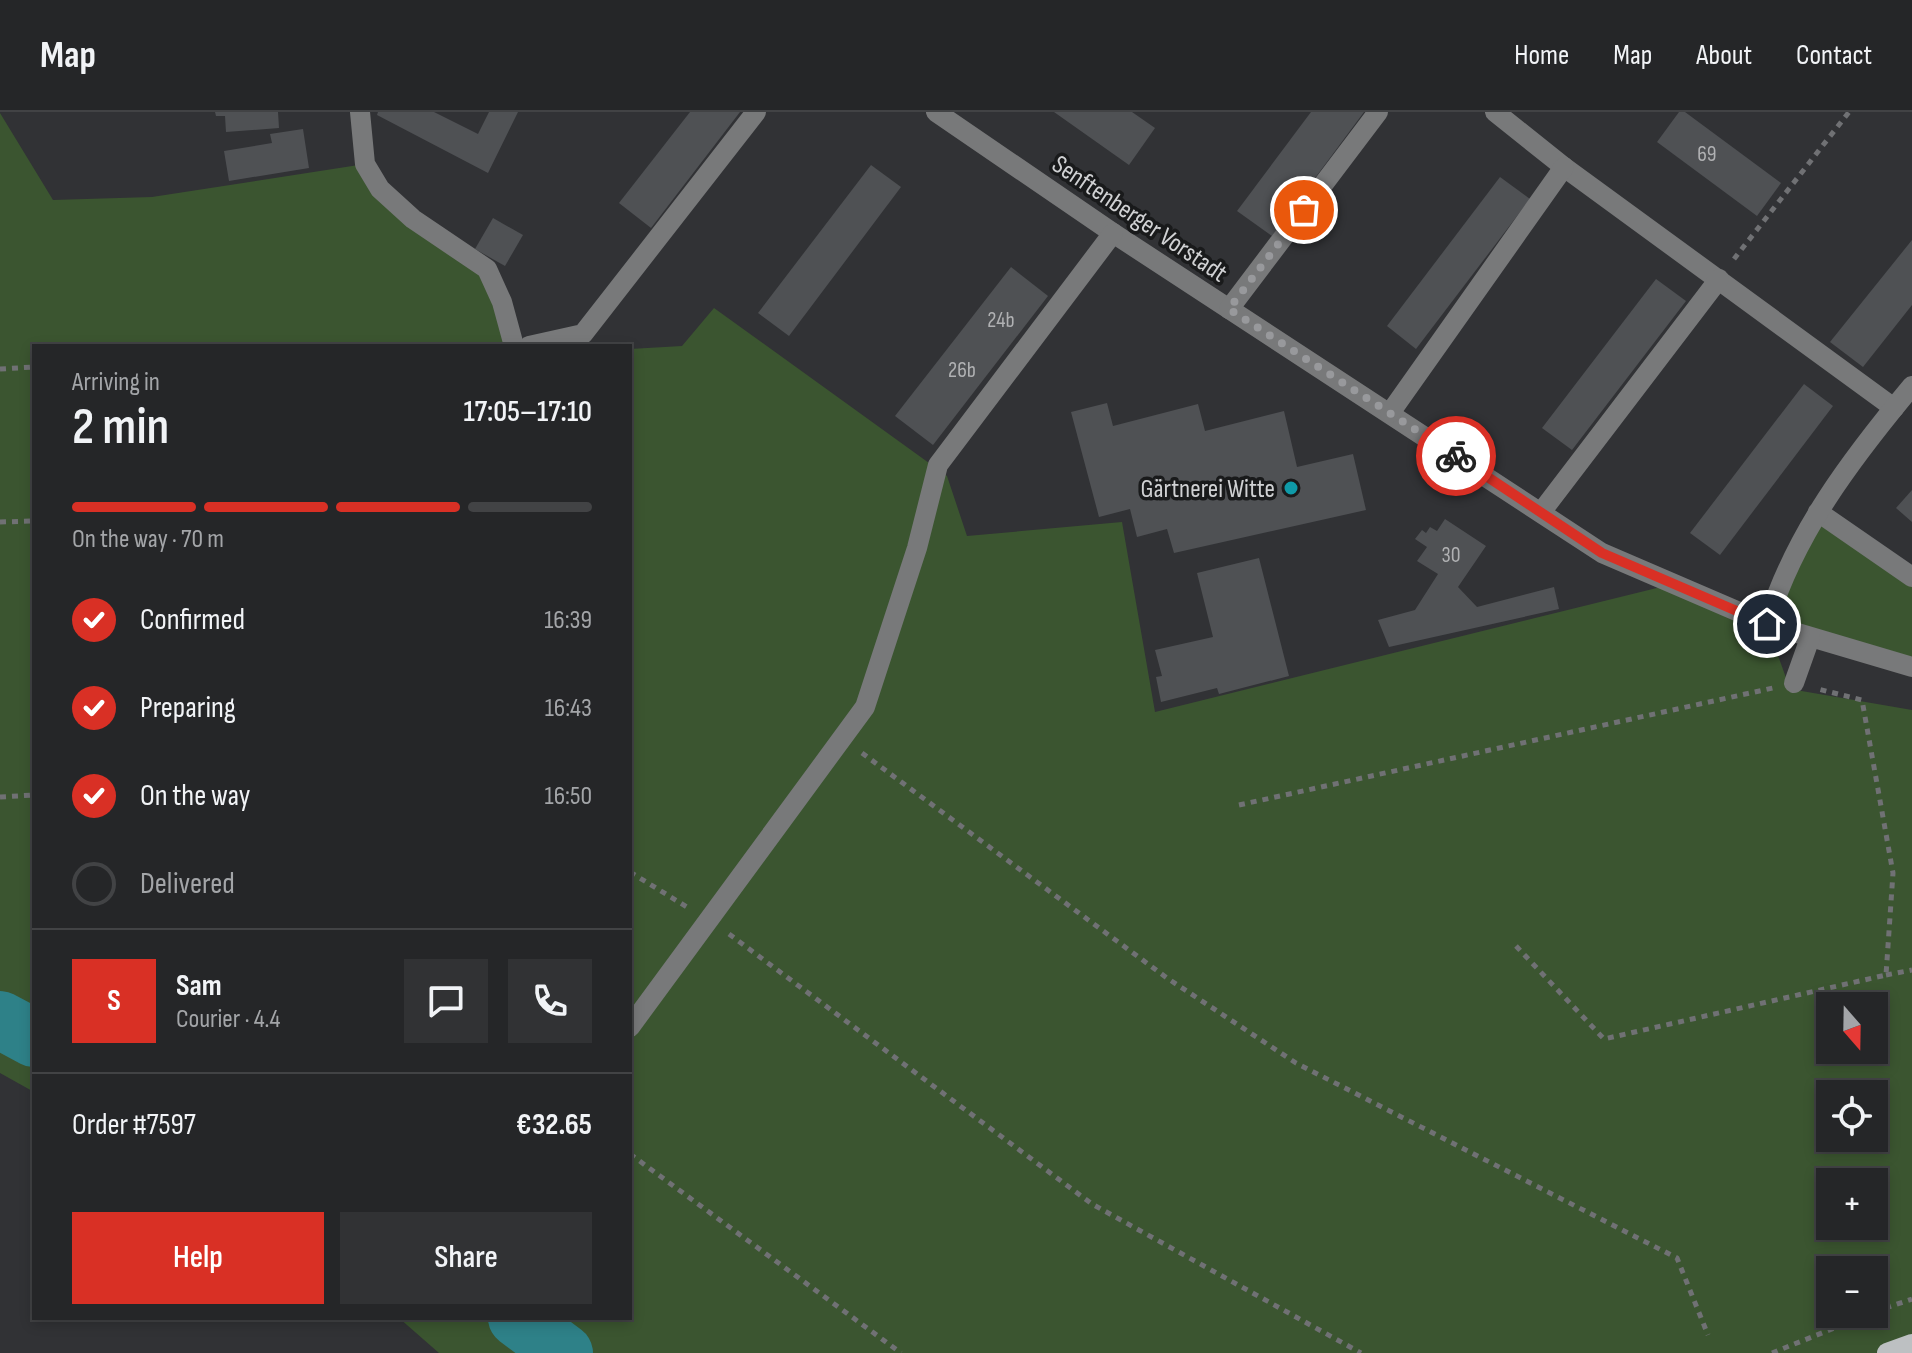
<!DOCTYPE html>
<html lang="en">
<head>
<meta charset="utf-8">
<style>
	body { margin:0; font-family:"Sofia Sans Condensed",sans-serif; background:#313234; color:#f1f3f6; height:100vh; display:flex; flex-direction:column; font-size:30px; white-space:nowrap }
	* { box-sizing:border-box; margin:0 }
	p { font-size:26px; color:#a3a5a8 }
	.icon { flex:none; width:44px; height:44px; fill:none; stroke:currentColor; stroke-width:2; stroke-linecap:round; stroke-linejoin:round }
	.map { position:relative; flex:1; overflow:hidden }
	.panel { position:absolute; left:32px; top:232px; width:600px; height:976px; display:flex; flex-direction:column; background:#252628; border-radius:0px; box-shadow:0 4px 12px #0003,0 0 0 2px #424345 }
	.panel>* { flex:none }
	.needle { width:52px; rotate:160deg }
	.controls { position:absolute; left:1816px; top:880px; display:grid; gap:16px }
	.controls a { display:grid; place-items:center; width:72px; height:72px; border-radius:0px; background:#252628; box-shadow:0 4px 12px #0003,0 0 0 2px #424345; font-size:40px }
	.pin { position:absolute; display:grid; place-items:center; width:68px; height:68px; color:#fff; margin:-34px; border:4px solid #fff; border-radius:50%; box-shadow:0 2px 8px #0007 }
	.courier { position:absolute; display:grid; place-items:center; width:80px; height:80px; margin:-40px; border:6px solid #d93025; border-radius:50%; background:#fff; color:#222; box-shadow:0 2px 10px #0007 }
	.summary em { font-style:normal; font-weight:600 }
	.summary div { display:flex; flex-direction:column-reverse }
	.summary { display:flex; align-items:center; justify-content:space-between; height:136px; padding:0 40px }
	h1 { font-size:52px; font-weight:600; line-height:60px }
	.bar { display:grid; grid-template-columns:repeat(4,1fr); gap:12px 8px; align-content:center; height:96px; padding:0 40px }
	.bar i { height:10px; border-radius:6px; background:#424345 }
	.bar .active { background:#d93025 }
	.bar p { grid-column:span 4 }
	.line { display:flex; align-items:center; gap:20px; padding:0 40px; border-top:2px solid #424345 }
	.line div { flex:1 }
	.round { display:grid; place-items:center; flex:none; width:84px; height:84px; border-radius:0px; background:#313234 }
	ol { padding:0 40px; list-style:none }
	li { display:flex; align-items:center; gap:24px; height:88px }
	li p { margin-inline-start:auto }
	li .icon { padding:8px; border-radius:50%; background:#d93025; color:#fff; stroke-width:4 }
	li:last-child { color:#a3a5a8 }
	li i { width:44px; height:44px; border:4px solid #424345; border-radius:50% }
	.cta { display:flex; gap:16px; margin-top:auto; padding:16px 40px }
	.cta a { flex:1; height:92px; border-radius:0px; background:#d93025; color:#fff; font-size:32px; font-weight:600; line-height:92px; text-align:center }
	.cta a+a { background:#313234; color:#f1f3f6 }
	header { display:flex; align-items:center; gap:48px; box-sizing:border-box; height:112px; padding:0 40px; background:#252628; border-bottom:2px solid #424345 }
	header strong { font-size:38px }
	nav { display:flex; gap:44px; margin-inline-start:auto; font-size:28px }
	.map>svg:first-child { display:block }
	.green { fill:#3b5530; fill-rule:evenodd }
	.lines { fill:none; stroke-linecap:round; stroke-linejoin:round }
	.river { stroke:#2e8188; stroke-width:58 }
	.building { fill:#4f5154 }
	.path { stroke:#707174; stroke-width:5; stroke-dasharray:6 6; stroke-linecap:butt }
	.minor { stroke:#78797a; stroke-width:20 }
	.major { stroke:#bdc0c2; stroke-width:20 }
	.done { stroke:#98999c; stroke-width:8; stroke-dasharray:0 14.4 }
	.route { stroke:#d93025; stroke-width:10 }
	.culture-dot { fill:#0f9aa8; stroke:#191a1b; stroke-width:3 }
	.labels { text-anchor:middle; stroke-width:7; stroke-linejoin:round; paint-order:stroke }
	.number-label { font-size:22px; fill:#b0b1b3 }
	.street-label { font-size:26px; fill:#d0d1d3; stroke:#191a1b }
	.poi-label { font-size:26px; fill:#d0d1d3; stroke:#191a1b; text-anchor:end }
</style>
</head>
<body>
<header>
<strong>Map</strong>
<nav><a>Home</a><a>Map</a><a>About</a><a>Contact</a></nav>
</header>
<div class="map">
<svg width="1912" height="1241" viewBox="0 0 1912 1241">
	<rect width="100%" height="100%" fill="#313235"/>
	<g class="green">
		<polygon points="0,1 53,88 152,85 365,52 380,77 487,157 513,234 34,234 34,980 0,961"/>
		<path d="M 714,196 L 947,364 L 967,424 L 1122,410 L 1155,600 L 1673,472 L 1767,512 L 1818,400 L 1912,466 L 1912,554 L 1767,513 L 1790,577 L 1912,598 L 1912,1241 L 439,1241 L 399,1206 L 630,1206 L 630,237 L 682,234 ZM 1830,894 L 1874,894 L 1874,938 L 1830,938 ZM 1830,982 L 1874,982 L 1874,1026 L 1830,1026 ZM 1830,1070 L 1874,1070 L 1874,1114 L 1830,1114 ZM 1830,1158 L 1874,1158 L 1874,1202 L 1830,1202 Z"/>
	</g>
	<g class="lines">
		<g class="river">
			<polyline points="0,908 34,926"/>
			<polyline points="517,1206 564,1241"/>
		</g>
	</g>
	<g class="building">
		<polygon points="215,0 278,0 279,16 226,20 225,4 216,4"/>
		<polygon points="378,0 434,0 478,22 489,0 518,0 488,61 377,3"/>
		<polygon points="690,0 740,0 651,116 619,91"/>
		<polygon points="1054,0 1132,0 1155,16 1129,53"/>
		<polygon points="1311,0 1364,0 1272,124 1237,99"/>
		<polygon points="1679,0 1685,0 1781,71 1757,104 1657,30"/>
		<polygon points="303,17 309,56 229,69 224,39 272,31 270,22"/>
		<polygon points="871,53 901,75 789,224 758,201"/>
		<polygon points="1500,65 1530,87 1416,237 1387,214"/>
		<polygon points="493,106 523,123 505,154 475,137"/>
		<polygon points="1912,128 1912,193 1863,255 1830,230"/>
		<polygon points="1011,155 1048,184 933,333 895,304"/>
		<polygon points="1656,167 1686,189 1572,338 1542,316"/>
		<polygon points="1804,272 1833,294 1720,443 1690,421"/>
		<polygon points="1107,291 1113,314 1198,292 1205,319 1284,299 1297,355 1353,342 1366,398 1174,441 1167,417 1137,425 1130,397 1099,405 1071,300"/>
		<polygon points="1912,378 1912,410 1896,396"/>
		<polygon points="1445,407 1486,434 1458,475 1477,495 1554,475 1559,497 1389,535 1378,508 1415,498 1438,462 1417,449 1427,435 1415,427 1422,418 1426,421 1430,415 1437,419"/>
		<polygon points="1259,446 1289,564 1219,582 1217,576 1161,590 1156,565 1162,564 1155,538 1213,525 1197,461"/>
	</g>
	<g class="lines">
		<g class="path">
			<polyline points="1734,147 1849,0"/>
			<polyline points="0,257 34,255"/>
			<polyline points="0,410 34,409"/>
			<polyline points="862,641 1167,866 1296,951 1677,1146 1708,1223"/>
			<polyline points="0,685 34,683"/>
			<polyline points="1239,693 1773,576"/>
			<polyline points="630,760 687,795"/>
			<polyline points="729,822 1092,1092 1361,1241"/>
			<polyline points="1516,834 1604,927 1886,863 1893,761 1862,588 1818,577"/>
			<polyline points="1886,863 1912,858"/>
			<polyline points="630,1042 901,1241"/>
			<polyline points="1874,1200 1912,1187"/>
			<polyline points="1772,1241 1869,1202"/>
		</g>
		<g class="minor">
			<polyline points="360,0 365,52 380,77 413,107 487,157 502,190 514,234"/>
			<polyline points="936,0 1113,121 1602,441 1767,512 1912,555"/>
			<polyline points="1495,0 1564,55 1894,296"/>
			<polyline points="1229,197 1378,0"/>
			<polyline points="529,234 583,222 756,0"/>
			<polyline points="1390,301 1564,55"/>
			<polyline points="1542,399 1719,167"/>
			<polyline points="1818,400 1912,465"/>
			<path d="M 1767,512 C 1794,422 1852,346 1912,274"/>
			<polyline points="1794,571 1810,526"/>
			<polyline points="630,915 865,595 917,436 938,353 1113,121"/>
		</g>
		<polyline class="major" points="1887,1241 1912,1232"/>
	</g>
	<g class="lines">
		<polyline class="done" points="1304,98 1229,197 1456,344"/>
		<polyline class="route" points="1456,344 1602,441 1767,512"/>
	</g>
	<circle class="culture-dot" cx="1291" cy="376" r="8"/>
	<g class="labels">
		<g class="number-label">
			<text x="1707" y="49">69</text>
			<text x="1001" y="215">24b</text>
			<text x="962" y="265">26b</text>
			<text x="1451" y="450">30</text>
		</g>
		<g class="street-label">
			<text transform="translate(1140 106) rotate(34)" y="9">Senftenberger Vorstadt</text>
		</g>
		<g class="poi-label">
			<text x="1275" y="385">Gärtnerei Witte</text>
		</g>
	</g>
</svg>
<div class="controls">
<a><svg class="needle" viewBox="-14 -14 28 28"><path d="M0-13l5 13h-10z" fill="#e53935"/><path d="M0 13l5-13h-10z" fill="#a3a5a8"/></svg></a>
<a><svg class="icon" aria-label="locate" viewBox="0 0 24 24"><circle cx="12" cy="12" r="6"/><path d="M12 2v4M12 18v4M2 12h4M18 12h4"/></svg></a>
<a>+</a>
<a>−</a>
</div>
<div class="pin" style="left:1304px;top:98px;background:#ea580c"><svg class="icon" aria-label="bag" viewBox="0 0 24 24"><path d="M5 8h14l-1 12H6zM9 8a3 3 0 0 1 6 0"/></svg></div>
<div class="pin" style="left:1767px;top:512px;background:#1f2937"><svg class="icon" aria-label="home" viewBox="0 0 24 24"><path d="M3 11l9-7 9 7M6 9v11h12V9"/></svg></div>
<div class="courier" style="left:1456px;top:344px"><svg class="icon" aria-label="bike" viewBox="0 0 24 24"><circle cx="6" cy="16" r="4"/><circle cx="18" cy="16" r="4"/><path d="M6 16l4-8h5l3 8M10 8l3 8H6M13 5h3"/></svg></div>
<section class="panel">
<div class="summary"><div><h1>2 min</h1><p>Arriving in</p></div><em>17:05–17:10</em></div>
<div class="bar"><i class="active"></i><i class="active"></i><i class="active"></i><i></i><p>On the way · 70 m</p></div>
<ol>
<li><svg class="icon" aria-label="check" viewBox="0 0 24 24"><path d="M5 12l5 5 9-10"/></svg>Confirmed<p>16:39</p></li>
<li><svg class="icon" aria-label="check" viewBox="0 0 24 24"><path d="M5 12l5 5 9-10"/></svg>Preparing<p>16:43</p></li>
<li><svg class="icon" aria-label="check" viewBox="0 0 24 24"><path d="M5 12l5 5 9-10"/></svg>On the way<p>16:50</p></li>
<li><i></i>Delivered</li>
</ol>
<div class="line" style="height:144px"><b class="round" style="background:#d93025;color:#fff">S</b><div><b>Sam</b><p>Courier · 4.4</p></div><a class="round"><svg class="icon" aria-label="chat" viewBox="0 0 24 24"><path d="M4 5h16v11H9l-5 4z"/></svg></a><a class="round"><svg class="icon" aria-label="phone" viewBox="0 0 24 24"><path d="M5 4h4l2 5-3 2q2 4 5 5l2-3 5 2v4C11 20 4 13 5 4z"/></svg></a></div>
<div class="line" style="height:104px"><div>Order #7597</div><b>€32.65</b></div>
<div class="cta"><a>Help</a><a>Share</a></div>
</section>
</div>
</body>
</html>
